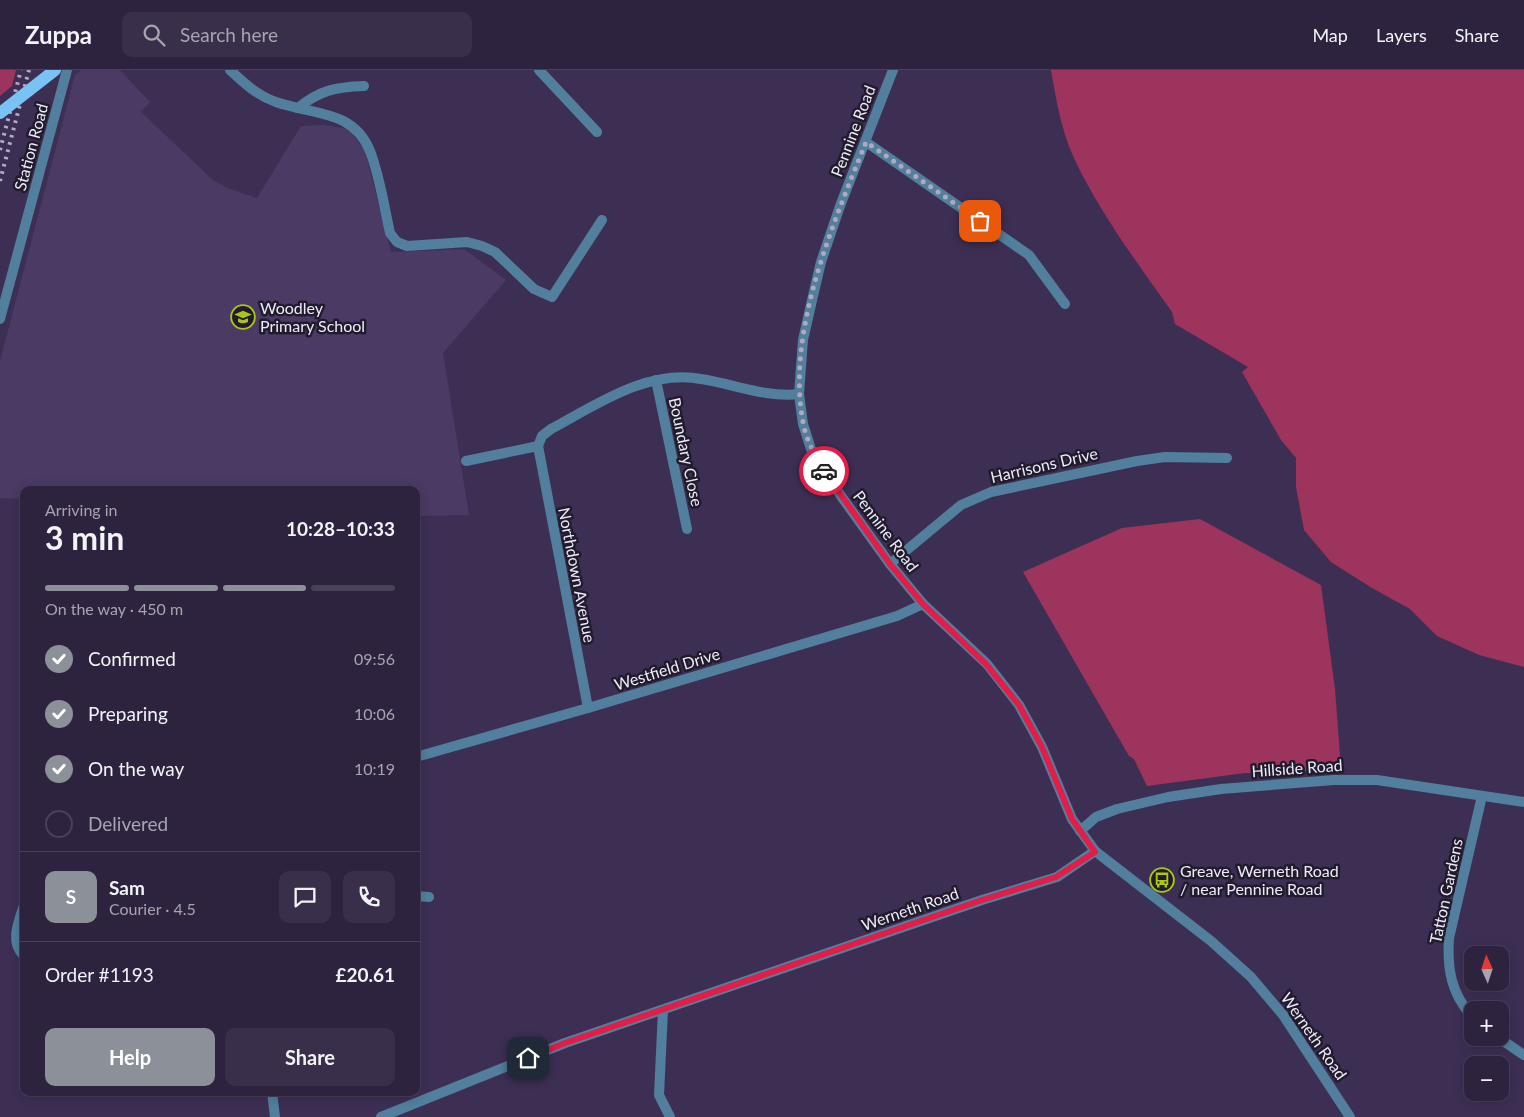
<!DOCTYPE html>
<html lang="en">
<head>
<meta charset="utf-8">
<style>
	body { margin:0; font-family:Lato,sans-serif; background:#3a2f4a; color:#f1f3f6; height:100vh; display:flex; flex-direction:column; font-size:19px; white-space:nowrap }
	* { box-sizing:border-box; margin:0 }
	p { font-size:16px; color:#a7a4b0 }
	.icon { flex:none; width:28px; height:28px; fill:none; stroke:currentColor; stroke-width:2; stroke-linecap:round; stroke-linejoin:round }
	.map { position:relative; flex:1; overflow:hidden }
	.panel { position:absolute; left:20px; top:416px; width:400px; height:610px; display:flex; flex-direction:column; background:#2e233f; border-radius:10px; box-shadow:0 2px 12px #0003,0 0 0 1px #494059 }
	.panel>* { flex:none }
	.needle { width:32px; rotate:357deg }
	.controls { position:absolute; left:1464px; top:876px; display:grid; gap:10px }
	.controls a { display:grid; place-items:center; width:45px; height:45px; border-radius:10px; background:#2e233f; box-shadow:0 2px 12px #0003,0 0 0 1px #494059; font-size:25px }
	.pin { position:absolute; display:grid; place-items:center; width:42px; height:42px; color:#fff; margin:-21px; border-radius:10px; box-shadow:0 2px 8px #0006 }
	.courier { position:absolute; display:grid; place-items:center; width:50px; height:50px; margin:-25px; border:4px solid #e11d48; border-radius:50%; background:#fff; color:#222; box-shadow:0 1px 6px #0007 }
	.head em { font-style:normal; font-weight:700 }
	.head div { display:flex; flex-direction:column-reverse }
	.head { display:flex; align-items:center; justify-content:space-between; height:85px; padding:0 25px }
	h1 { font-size:32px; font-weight:700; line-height:38px }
	.bar { display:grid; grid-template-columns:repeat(4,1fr); gap:8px 5px; align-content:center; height:60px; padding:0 25px }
	.bar i { height:6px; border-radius:4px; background:#494059 }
	.bar .selected { background:#8c9099 }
	.bar p { grid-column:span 4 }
	.line { display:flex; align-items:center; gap:12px; padding:0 25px; border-top:1px solid #494059 }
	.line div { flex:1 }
	.round { display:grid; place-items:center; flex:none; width:52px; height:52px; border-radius:10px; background:#3a2f4a }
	ol { padding:0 25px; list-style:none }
	li { display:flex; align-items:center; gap:15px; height:55px }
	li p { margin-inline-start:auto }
	li .icon { padding:5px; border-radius:50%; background:#8c9099; color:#fff; stroke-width:4 }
	li:last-child { color:#a7a4b0 }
	li i { width:28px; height:28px; border:2px solid #494059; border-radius:50% }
	.button { display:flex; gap:10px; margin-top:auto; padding:10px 25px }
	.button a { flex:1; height:58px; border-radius:10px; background:#8c9099; color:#fff; font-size:20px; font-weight:700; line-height:58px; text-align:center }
	.button a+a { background:#3a2f4a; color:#f1f3f6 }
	header { display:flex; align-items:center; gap:30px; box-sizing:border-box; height:70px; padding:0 25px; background:#2e233f; border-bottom:1px solid #494059 }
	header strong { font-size:24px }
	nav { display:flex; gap:28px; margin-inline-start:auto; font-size:18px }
	.search { width:350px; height:45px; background:#3a2f4a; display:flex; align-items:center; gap:12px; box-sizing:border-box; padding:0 18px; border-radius:10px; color:#a7a4b0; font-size:19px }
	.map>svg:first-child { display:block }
	.built { fill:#4a3a64 }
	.green { fill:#9c345d }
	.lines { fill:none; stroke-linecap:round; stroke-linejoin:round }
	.minor { stroke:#527f9d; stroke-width:10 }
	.rail { stroke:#b3abc4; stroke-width:4; stroke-dasharray:2.5 5; stroke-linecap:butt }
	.primary-bridge { stroke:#78c2f4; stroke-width:12 }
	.done { stroke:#b0a8c1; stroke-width:5; stroke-dasharray:0 9 }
	.route { stroke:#e11d48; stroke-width:6 }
	.labels { text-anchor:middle; stroke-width:5; stroke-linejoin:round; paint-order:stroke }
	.street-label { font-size:16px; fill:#eee9fb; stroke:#211c2c }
	.poi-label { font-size:16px; fill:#eee9fb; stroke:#211c2c; text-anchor:start }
</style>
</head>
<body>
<header>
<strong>Zuppa</strong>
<div class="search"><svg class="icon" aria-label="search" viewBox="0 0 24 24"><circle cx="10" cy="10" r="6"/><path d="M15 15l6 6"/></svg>Search here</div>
<nav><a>Map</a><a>Layers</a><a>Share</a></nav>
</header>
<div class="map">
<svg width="1524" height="1047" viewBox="0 0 1524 1047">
	<rect width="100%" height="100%" fill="#3d2f54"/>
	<polygon class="built" points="81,0 120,0 150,32 141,42 213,110 227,118 257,128 301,56 324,55 349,59 365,81 391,182 464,179 506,210 443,283 469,445 416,446 416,420 24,420 24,429 0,428 0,291 75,5"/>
	<g class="green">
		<polygon points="0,0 16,0 12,16 0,26"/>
		<path d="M 1051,0 L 1524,0 L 1524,597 L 1479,585 L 1437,566 L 1410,539 L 1372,518 L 1331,492 L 1304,460 L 1296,417 L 1296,388 L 1281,370 L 1242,302 L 1248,297 L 1175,254 L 1172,242 C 1136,191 1099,142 1073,86 C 1061,59 1056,29 1051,0 Z"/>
		<polygon points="1200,449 1321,515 1335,619 1341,698 1272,704 1245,703 1147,716 1134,689 1129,686 1023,502 1122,458"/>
	</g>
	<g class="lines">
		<g class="minor">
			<path d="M 230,0 C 244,13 258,26 276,32 C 312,45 353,39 370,81 C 380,107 384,136 390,163 L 397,172 L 407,176 L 467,172 L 482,176 L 495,182 L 534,219 L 552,227 L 602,150"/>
			<polyline points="539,0 597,62"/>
			<polyline points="893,0 840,136 821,192 813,226 803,270 799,324 803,354 811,379 841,426 890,494 923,534 987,594 1019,635 1042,677 1072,749 1095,781 1211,871 1251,907 1283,945 1350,1047"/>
			<path d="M 298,38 C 320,20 336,17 364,16"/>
			<polyline points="866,72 1029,185 1065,234"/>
			<polyline points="0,249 67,0"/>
			<polyline points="656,310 687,459"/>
			<polyline points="538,376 588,638"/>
			<path d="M 466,391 L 538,376 L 542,366 L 551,359 C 596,335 647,299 701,309 C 734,314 766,328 799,324"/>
			<polyline points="890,494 961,435 991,422 1137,391 1165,387 1227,388"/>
			<polyline points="416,687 588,638 897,546 923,534"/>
			<polyline points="1080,761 1096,747 1117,739 1168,727 1221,719 1334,710 1377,710 1524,732"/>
			<polyline points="416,826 429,827"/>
			<path d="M 24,835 C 19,851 9,872 24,886"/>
			<polyline points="663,940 659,1025 670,1047"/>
			<path d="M 1472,946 C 1451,924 1447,898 1449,868 L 1482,726"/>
			<polyline points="1499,968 1524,985"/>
			<polyline points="272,1022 275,1047"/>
			<polyline points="381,1047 565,973 982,830 1057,807 1095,781"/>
		</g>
		<g class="rail">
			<polyline points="0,80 21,0"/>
			<polyline points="0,111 29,0"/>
		</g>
		<polyline class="primary-bridge" points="0,43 55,0"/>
	</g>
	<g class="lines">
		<path class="done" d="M 824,401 C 815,385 806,370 803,352 C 786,262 833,154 866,72 L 980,151"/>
		<polyline class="route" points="528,988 565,973 982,830 1056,807 1095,782 1072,749 1042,677 1019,635 986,594 923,534 890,494 824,401"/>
	</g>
	<defs>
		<g id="school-ring" transform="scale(1.25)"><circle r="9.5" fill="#211c2c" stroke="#abc615" stroke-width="1.5"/><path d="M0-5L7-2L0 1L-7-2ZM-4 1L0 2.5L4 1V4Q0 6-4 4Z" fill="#abc615"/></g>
		<g id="bus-ring" transform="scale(1.25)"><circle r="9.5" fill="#211c2c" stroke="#abc615" stroke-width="1.5"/><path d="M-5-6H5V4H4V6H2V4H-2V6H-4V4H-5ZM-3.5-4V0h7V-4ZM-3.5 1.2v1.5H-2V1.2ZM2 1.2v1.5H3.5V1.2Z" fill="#abc615"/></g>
	</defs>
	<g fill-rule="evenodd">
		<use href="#school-ring" x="243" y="247"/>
		<use href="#bus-ring" x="1162" y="810"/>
	</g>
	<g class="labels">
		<g class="street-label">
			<text transform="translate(853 61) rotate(-69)" y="6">Pennine Road</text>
			<text transform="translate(31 77) rotate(-75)" y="6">Station Road</text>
			<text transform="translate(686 382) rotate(78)" y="6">Boundary Close</text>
			<text transform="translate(1044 395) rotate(-13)" y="6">Harrisons Drive</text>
			<text transform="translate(886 461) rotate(53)" y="6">Pennine Road</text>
			<text transform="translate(577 505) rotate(79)" y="6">Northdown Avenue</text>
			<text transform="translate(667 599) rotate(-17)" y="6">Westfield Drive</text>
			<text transform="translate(1297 698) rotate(-4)" y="6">Hillside Road</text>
			<text transform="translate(1446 821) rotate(-78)" y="6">Tatton Gardens</text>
			<text transform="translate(910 839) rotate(-19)" y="6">Werneth Road</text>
			<text transform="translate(1314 966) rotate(55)" y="6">Werneth Road</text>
		</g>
		<g class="poi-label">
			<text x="260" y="244">Woodley<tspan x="260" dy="18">Primary School</tspan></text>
			<text x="1180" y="807">Greave, Werneth Road<tspan x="1180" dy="18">/ near Pennine Road</tspan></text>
		</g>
	</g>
</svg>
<div class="controls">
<a><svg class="needle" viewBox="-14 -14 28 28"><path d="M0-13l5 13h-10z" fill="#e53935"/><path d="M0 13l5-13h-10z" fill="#a7a4b0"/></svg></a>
<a>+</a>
<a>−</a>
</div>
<div class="pin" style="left:980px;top:151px;background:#ea580c"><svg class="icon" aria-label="bag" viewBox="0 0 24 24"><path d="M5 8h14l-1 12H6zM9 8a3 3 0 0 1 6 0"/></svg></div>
<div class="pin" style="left:528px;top:988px;background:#1f2937"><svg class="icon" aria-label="home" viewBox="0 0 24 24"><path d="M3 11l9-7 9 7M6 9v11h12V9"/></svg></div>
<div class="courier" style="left:824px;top:401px"><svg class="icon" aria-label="car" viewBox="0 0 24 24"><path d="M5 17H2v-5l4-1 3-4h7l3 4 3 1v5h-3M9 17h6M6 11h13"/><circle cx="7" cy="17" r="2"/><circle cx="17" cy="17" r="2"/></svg></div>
<section class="panel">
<div class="head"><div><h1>3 min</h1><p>Arriving in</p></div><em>10:28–10:33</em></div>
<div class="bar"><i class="selected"></i><i class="selected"></i><i class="selected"></i><i></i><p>On the way · 450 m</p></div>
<ol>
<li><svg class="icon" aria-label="check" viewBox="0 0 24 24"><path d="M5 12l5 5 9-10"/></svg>Confirmed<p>09:56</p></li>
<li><svg class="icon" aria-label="check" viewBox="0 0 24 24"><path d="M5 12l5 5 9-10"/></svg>Preparing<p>10:06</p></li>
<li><svg class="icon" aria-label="check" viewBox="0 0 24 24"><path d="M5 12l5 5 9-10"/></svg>On the way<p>10:19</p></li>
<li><i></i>Delivered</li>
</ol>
<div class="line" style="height:90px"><b class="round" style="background:#8c9099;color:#fff">S</b><div><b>Sam</b><p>Courier · 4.5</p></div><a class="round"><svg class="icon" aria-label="chat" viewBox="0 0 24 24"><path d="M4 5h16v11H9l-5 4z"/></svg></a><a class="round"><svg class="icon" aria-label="phone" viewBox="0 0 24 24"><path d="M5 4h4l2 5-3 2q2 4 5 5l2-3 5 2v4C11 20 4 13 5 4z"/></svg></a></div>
<div class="line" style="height:65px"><div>Order #1193</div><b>£20.61</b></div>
<div class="button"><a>Help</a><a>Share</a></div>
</section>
</div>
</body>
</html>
